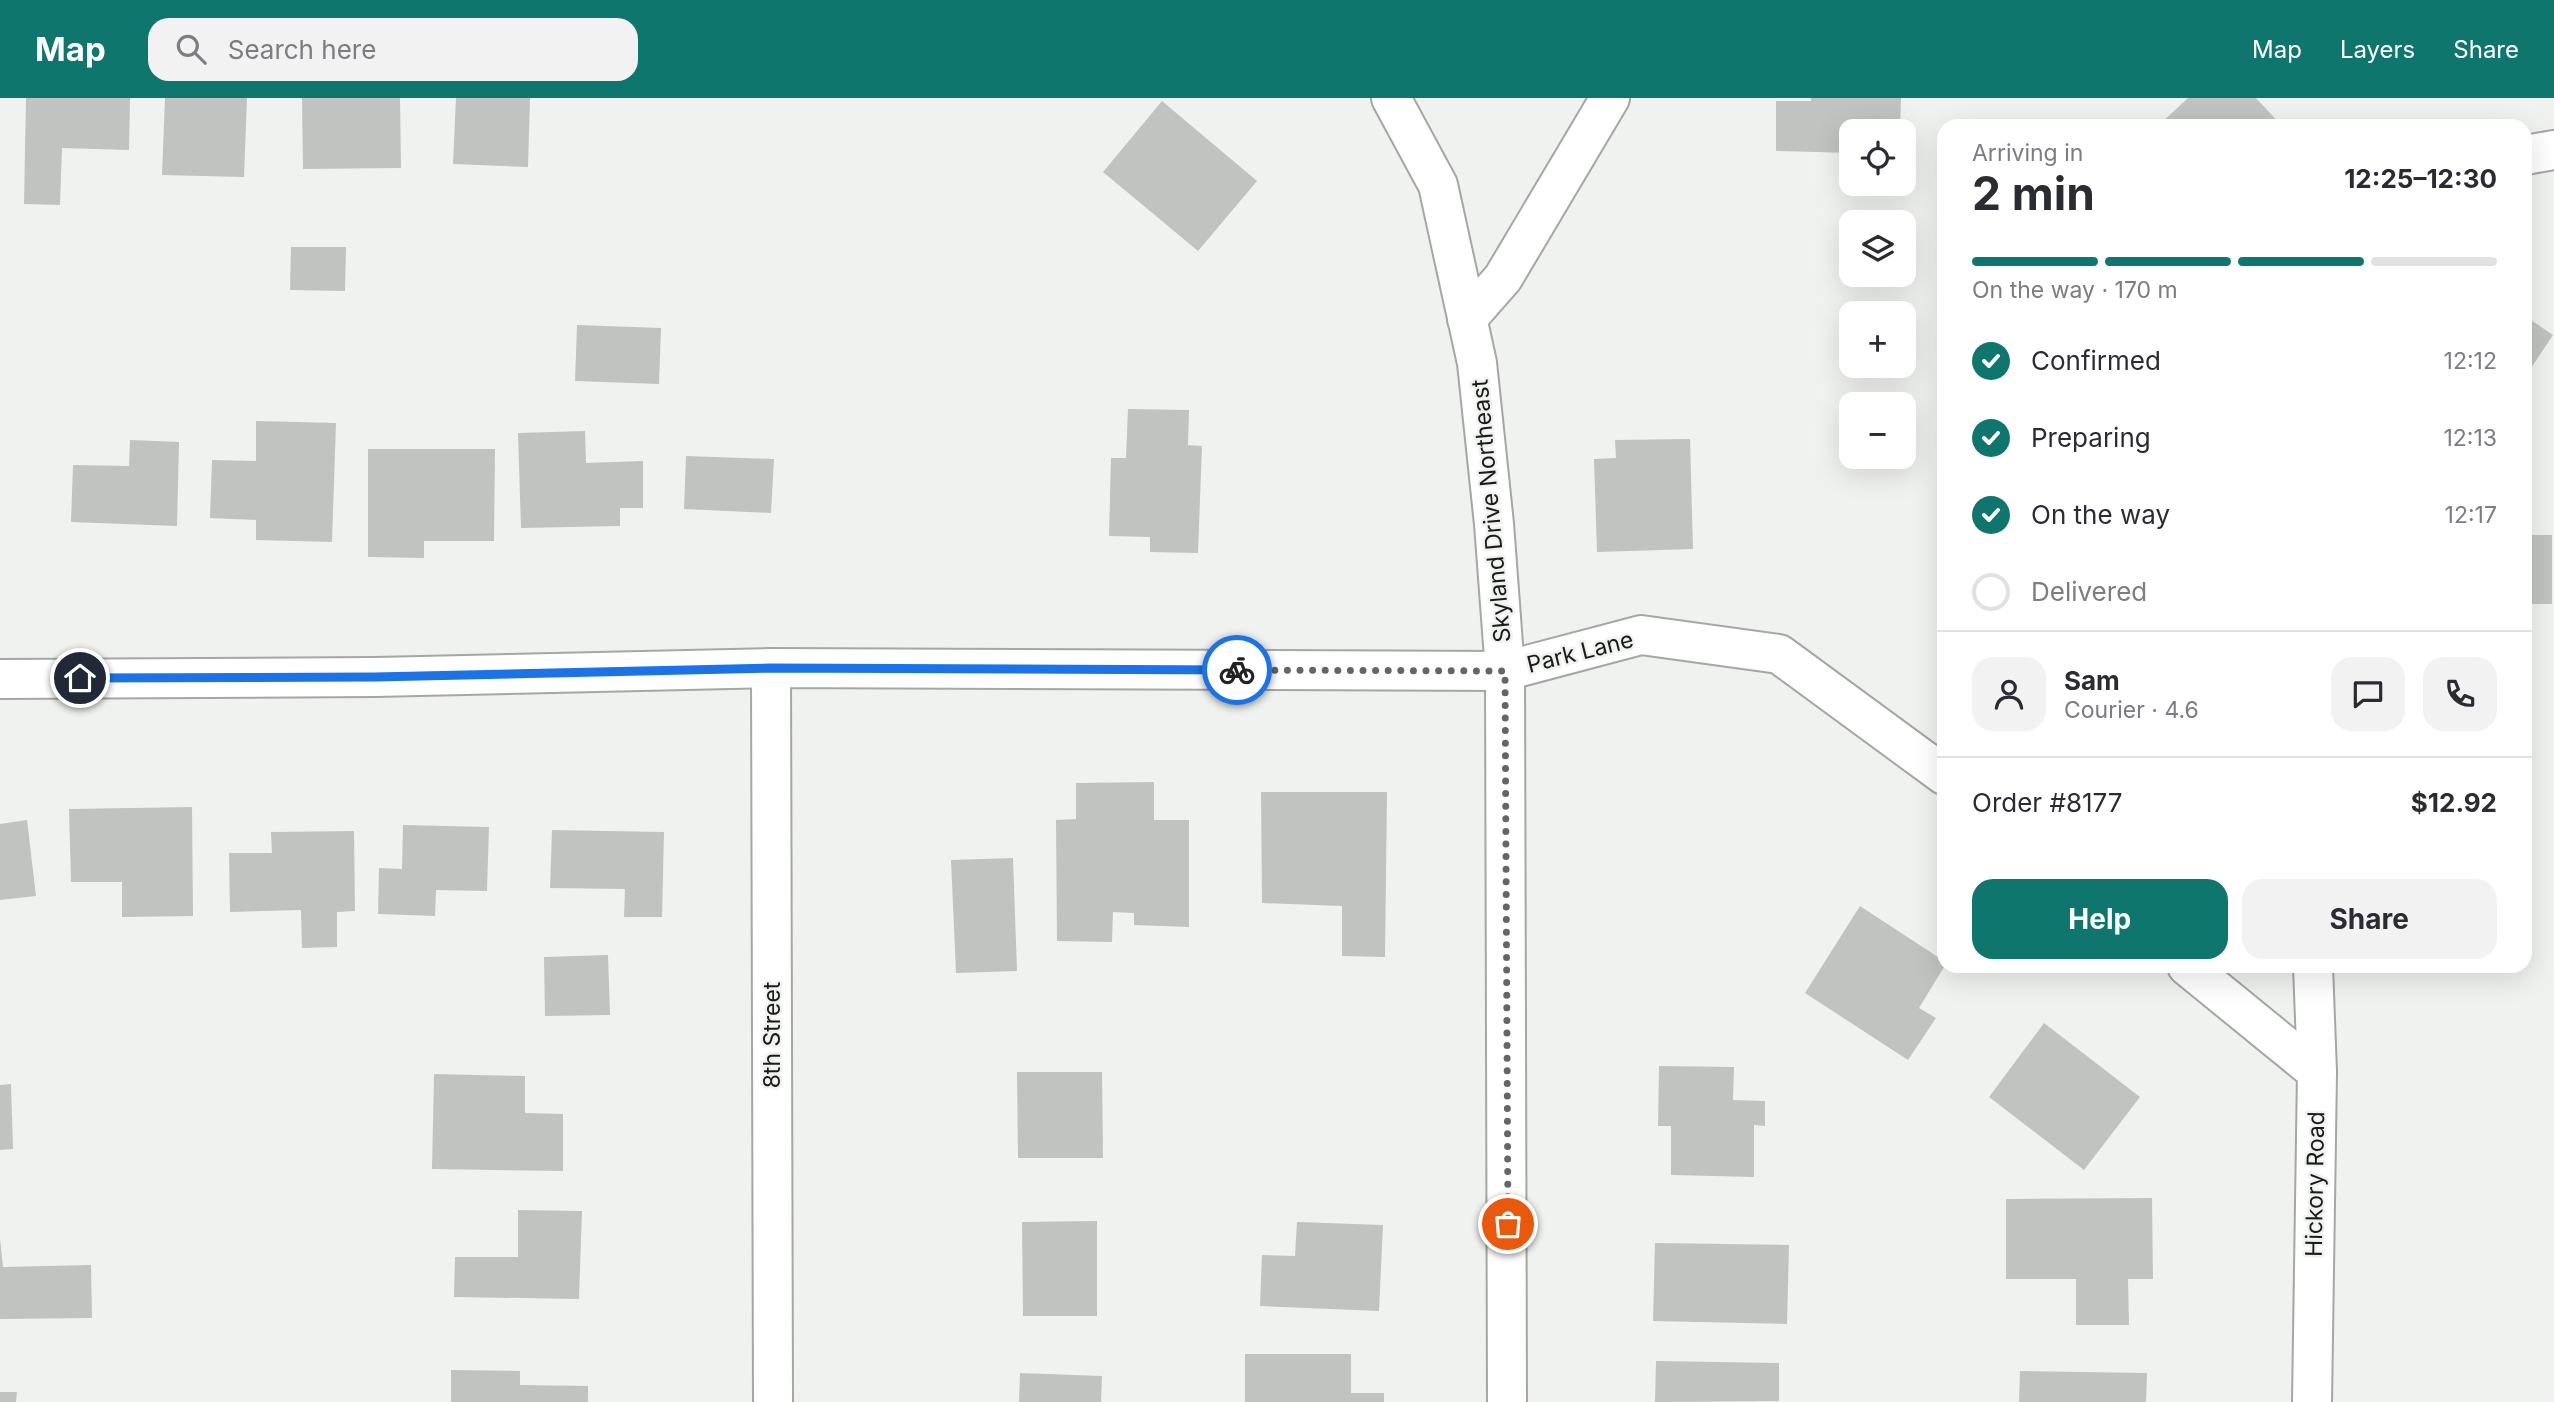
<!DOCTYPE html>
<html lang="en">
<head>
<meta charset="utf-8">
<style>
	body { margin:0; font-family:Inter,sans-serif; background:#f2f2f3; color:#2b2b33; height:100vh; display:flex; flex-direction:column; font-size:26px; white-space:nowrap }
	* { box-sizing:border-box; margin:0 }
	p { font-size:23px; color:#7c7c81 }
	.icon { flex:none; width:38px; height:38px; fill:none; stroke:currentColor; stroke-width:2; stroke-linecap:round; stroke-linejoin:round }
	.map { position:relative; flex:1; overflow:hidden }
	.details { position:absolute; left:1937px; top:21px; width:595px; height:854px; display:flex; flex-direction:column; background:#fff; border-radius:21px; box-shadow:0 7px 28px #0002 }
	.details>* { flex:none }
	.controls { position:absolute; left:1839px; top:21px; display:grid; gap:14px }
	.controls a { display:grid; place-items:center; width:77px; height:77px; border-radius:14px; background:#fff; box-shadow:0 7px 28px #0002; font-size:35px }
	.pin { position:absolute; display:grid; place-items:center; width:60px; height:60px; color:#fff; margin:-30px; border:4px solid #fff; border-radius:50%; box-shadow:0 2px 7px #0007 }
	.courier { position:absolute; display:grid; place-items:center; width:70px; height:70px; margin:-35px; border:5px solid #1a73e8; border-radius:50%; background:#fff; color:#222; box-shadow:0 2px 9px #0007 }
	.headline em { font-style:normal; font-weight:700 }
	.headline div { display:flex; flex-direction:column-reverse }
	.headline { display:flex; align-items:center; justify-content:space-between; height:119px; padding:0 35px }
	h1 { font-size:46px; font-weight:700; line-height:52px }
	.bar { display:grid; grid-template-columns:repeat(4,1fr); gap:10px 7px; align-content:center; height:84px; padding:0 35px }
	.bar i { height:9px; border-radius:5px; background:#e1e1e2 }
	.bar .current { background:#0f766e }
	.bar p { grid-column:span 4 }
	.line { display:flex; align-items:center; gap:18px; padding:0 35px; border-top:2px solid #e1e1e2 }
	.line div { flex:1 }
	.round { display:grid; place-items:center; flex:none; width:74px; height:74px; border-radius:21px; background:#f2f2f3 }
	ol { padding:0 35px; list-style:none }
	li { display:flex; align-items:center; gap:21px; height:77px }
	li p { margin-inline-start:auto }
	li .icon { padding:7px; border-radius:50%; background:#0f766e; color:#fff; stroke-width:4 }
	li:last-child { color:#7c7c81 }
	li i { width:38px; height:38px; border:4px solid #e1e1e2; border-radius:50% }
	.primary-button { display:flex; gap:14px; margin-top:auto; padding:14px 35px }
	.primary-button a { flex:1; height:80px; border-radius:21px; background:#0f766e; color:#fff; font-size:28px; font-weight:700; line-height:80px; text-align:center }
	.primary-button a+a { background:#f2f2f3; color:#2b2b33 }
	header { display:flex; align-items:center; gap:42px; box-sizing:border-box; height:98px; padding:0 35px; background:#0f766e; color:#fff }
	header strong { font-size:33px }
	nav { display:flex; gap:38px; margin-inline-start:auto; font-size:24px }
	.search { width:490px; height:63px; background:#f2f2f3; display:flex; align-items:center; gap:18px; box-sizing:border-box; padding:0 24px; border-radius:21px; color:#7c7c81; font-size:26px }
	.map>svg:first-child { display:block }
	.building { fill:#c1c3c0 }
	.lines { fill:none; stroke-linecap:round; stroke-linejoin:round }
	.minor-casing { stroke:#a5a7a4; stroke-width:42 }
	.minor { stroke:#fff; stroke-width:38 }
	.done { stroke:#646664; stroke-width:7; stroke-dasharray:0 12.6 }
	.route { stroke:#1a73e8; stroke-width:9 }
	.labels { text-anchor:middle; stroke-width:5; stroke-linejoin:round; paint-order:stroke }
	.street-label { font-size:23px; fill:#191a19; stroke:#f0f2ef }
</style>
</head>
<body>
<header>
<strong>Map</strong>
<div class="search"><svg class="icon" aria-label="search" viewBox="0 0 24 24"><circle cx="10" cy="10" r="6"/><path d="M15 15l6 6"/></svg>Search here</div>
<nav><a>Map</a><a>Layers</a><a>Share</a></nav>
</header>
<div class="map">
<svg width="2554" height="1304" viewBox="0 0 2554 1304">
	<rect width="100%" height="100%" fill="#f0f2ef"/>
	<g class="building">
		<polygon points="26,0 130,0 129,52 62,50 60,107 24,106"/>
		<polygon points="165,0 247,0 244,79 162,77"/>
		<polygon points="302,0 400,0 401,70 303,71"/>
		<polygon points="456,0 530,0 528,69 453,66"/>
		<polygon points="1811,0 1901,0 1900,33 1852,33 1852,55 1776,53 1776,3 1811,3"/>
		<polygon points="2188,0 2256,0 2282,28 2158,28"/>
		<polygon points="1162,3 1257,83 1198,153 1103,74"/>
		<polygon points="291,149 346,149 345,193 290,192"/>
		<polygon points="2525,218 2553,237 2525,279"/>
		<polygon points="577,227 661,230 659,286 575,283"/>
		<polygon points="1128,311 1189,312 1188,347 1202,348 1198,455 1150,454 1150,439 1109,438 1111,360 1126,360"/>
		<polygon points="256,323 336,325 332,444 256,442 256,422 210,420 212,362 256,363"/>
		<polygon points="585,333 586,365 643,363 643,410 620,410 620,428 521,430 518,335"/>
		<polygon points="1690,341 1693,451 1597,454 1594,361 1616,360 1615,342"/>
		<polygon points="130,342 179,344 177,428 71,424 73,367 129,368"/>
		<polygon points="368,351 495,351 494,443 424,443 424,460 368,459"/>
		<polygon points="686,358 774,361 771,415 684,411"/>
		<rect x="2525" y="437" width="27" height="69"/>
		<polygon points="1154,684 1154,722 1189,722 1189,829 1134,827 1134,815 1113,814 1112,844 1057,843 1056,722 1076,721 1076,685"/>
		<polygon points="1261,694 1387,694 1385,859 1342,858 1342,808 1262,805"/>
		<polygon points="192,709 193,818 122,819 122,784 71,784 69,711"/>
		<polygon points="27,722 36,798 0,802 0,726"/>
		<polygon points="403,727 489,729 487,793 436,792 435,818 378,816 379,770 402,771"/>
		<polygon points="552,732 664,734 662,819 624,819 625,791 550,790"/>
		<polygon points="354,733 355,813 337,814 337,849 302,850 301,812 230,814 229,755 272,755 271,734"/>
		<polygon points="1013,760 1017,873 956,875 951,762"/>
		<polygon points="1860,808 1944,863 1944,869 1919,910 1936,920 1908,962 1805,895"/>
		<polygon points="608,857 610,917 545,918 544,859"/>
		<polygon points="2044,925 2140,999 2084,1072 1989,999"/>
		<polygon points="1659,968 1734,969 1733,1002 1765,1003 1765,1028 1754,1027 1754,1079 1671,1077 1671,1028 1658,1028"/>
		<polygon points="1017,974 1102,974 1103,1060 1018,1060"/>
		<polygon points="434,976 525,978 525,1015 563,1016 563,1073 432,1071"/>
		<polygon points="11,986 13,1051 0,1052 0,987"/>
		<polygon points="2152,1100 2153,1181 2128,1181 2129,1227 2076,1227 2076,1181 2006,1181 2006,1101"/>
		<polygon points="518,1112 582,1113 579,1201 454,1199 455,1159 518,1159"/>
		<polygon points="1097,1123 1097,1218 1023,1218 1022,1124"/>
		<polygon points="1297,1124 1383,1127 1379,1213 1260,1208 1262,1157 1295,1158"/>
		<polygon points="0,1140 3,1169 91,1167 92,1220 0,1221"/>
		<polygon points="1655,1145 1789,1147 1787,1226 1653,1223"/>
		<polygon points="1245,1256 1351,1256 1351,1295 1384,1295 1384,1304 1245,1304"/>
		<polygon points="1656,1263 1779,1265 1779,1303 1655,1304"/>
		<polygon points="451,1272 520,1273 520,1287 588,1288 588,1304 451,1304"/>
		<polygon points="2020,1273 2147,1275 2146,1304 2019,1304"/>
		<polygon points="1020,1275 1102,1278 1101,1304 1019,1304"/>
		<polygon points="0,1294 17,1294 16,1304 0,1304"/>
	</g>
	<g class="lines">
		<g class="minor-casing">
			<g id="minor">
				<polyline points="1391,0 1438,87 1477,265 1494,426 1505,573 1507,1304"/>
				<polyline points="2525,57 2554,52"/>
				<polyline points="1467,221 1503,180 1610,0"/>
				<polyline points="771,570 773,1304"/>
				<polyline points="0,581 375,579 771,570 1505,573 1641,537 1779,556 1944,677"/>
				<polyline points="2187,868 2317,974"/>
				<polyline points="2312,1304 2317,974 2313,868"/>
			</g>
		</g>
		<use href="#minor" class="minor"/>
	</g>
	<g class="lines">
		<polyline class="done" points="1237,572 1505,573 1508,1126"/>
		<polyline class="route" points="80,580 375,579 771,570 1237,572"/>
	</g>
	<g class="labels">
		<g class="street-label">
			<text transform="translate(1491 413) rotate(-95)" y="8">Skyland Drive Northeast</text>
			<text transform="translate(1580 554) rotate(-14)" y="8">Park Lane</text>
			<text transform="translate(772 937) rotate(-90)" y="8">8th Street</text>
			<text transform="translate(2315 1086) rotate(-89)" y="8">Hickory Road</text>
		</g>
	</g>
</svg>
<div class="controls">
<a><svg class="icon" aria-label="locate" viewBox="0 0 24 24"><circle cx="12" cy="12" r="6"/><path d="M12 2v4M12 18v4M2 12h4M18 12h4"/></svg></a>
<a><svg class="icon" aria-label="layers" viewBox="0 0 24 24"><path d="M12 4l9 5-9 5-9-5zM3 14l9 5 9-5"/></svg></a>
<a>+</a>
<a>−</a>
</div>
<div class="pin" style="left:1508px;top:1126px;background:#ea580c"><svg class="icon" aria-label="bag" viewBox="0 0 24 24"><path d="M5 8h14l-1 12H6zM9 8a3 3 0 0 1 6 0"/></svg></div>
<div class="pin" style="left:80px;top:580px;background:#1f2937"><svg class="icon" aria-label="home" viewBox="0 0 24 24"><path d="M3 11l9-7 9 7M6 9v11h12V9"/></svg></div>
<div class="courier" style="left:1237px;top:572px"><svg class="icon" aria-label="bike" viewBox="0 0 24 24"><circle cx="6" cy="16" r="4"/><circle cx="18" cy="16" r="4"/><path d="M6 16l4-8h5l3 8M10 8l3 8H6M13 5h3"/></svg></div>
<section class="details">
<div class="headline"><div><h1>2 min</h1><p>Arriving in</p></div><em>12:25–12:30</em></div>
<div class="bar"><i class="current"></i><i class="current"></i><i class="current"></i><i></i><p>On the way · 170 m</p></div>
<ol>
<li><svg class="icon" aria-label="check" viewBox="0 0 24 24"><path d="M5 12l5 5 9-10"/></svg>Confirmed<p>12:12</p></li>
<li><svg class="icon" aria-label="check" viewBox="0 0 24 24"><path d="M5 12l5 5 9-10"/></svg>Preparing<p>12:13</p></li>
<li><svg class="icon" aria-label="check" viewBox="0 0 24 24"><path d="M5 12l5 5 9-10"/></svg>On the way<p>12:17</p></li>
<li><i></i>Delivered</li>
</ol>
<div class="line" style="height:126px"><a class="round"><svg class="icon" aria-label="person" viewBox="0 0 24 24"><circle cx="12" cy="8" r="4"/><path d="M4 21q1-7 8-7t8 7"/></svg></a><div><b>Sam</b><p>Courier · 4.6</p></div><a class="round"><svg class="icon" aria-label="chat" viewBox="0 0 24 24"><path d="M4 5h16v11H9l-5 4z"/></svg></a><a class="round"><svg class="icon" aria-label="phone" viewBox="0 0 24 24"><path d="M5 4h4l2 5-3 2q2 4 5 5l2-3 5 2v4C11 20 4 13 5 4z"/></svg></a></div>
<div class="line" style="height:91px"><div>Order #8177</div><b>$12.92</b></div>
<div class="primary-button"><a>Help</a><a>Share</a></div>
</section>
</div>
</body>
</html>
